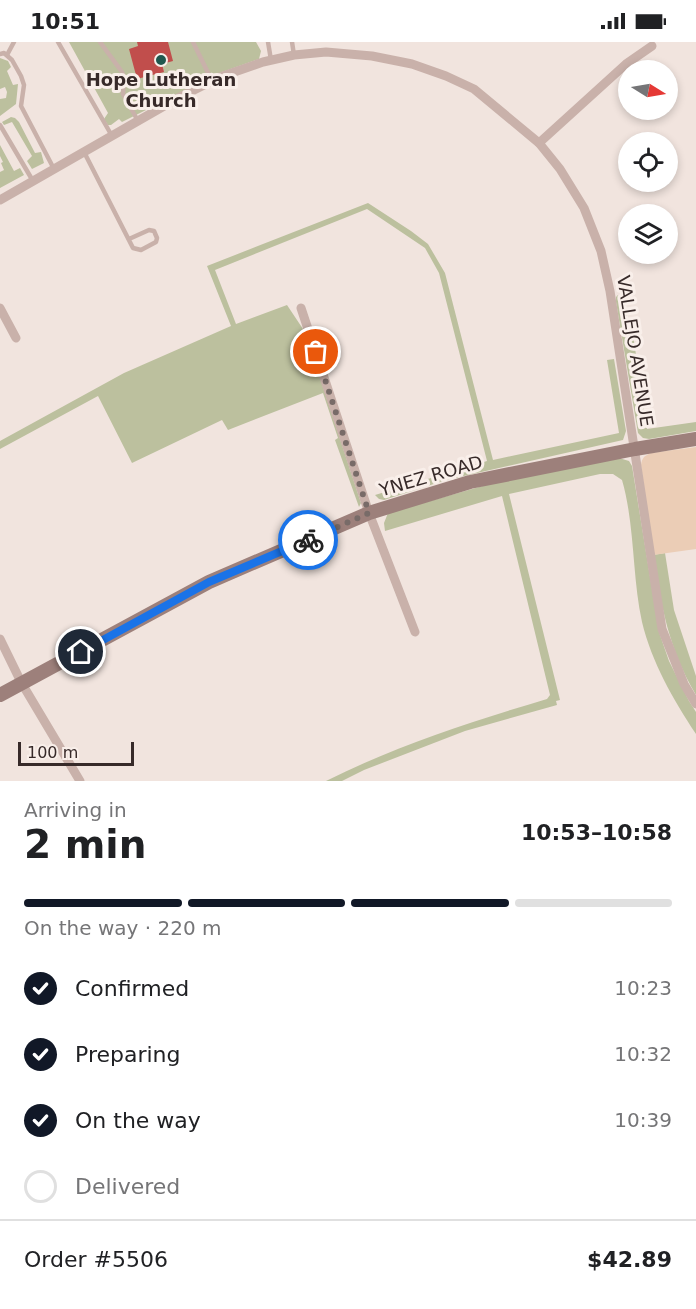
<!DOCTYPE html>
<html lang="en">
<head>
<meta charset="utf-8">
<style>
	body { margin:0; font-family:"DejaVu Sans",sans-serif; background:#f2f2f2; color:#202124; height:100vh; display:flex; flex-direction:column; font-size:22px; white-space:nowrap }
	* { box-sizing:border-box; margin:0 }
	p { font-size:20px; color:#757577 }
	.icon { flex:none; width:33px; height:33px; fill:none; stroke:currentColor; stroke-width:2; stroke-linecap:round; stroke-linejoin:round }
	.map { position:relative; height:739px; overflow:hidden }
	.panel { display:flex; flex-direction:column; background:#fff; flex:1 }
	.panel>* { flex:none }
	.needle { width:39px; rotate:101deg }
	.tools { position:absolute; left:618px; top:18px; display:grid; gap:12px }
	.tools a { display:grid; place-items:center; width:60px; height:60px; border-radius:50%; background:#fff; box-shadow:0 3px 9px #0003; font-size:30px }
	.scale { position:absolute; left:18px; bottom:15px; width:116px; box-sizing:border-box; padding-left:6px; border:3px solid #372a29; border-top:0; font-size:16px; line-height:21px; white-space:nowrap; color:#372a29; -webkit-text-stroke:4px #f9efea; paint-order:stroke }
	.pin { position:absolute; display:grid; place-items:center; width:51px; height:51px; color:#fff; margin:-26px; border:3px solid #fff; border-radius:50%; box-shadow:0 2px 6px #0007 }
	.courier { position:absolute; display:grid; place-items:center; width:60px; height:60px; margin:-30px; border:4px solid #1a73e8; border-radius:50%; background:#fff; color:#222; box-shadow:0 2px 8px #0007 }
	.headline em { font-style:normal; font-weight:700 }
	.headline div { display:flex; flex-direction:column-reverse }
	.headline { display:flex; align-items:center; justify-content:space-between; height:102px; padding:0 24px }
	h1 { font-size:39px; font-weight:700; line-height:45px }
	.bar { display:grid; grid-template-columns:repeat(4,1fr); gap:9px 6px; align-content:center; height:72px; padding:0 24px }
	.bar i { height:8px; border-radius:4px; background:#e0e0e0 }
	.bar .active { background:#111827 }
	.bar p { grid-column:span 4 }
	.line { display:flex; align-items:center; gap:15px; padding:0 24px; border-top:2px solid #e0e0e0 }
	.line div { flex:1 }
	ol { padding:0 24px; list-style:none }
	li { display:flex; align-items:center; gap:18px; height:66px }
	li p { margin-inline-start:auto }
	li .icon { padding:6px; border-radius:50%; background:#111827; color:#fff; stroke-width:4 }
	li:last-child { color:#757577 }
	li i { width:33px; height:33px; border:3px solid #e0e0e0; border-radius:50% }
	.status { display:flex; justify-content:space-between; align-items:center; height:42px; padding:0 30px; background:#fff; direction:ltr }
	.status svg { height:16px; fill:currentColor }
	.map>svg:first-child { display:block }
	.green { fill:#bcc09e }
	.sand { fill:#ebcdb6 }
	.building { fill:#c14e4c }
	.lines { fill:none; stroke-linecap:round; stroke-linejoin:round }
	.lane { stroke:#c9b1aa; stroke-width:4.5 }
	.street { stroke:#c9b1aa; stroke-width:9 }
	.secondary { stroke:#9d807b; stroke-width:14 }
	.done { stroke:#786b68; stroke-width:6; stroke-dasharray:0 10.8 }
	.route { stroke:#1a73e8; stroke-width:8 }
	.poi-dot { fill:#20574e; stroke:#f9efea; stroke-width:2 }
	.labels { text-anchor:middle; stroke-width:6; stroke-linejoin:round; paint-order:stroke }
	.poi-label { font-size:18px; font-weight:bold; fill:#372a29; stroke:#f9efea }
	.street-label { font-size:18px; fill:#372a29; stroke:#f9efea }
</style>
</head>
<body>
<div class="status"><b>10:51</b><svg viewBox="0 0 49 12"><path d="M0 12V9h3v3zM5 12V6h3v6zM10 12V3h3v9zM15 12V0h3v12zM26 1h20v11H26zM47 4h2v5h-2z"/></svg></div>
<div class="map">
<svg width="696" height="739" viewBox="0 0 696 739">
	<rect width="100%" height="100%" fill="#f1e4de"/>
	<g class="green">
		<polygon points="69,0 256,0 261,9 259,17 222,30 122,80 119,77 111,83 108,83 104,77 108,71"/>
		<polygon points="0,16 8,19 11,25 7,29 13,43 18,42 16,62 0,74 0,57 6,56 7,50 5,45 0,47"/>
		<polygon points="11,75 15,76 19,80 35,111 41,110 44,121 32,127 27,119 32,114 12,80 4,83 2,80"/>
		<polygon points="0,103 14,129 20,126 24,133 0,146 0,130 4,128 1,121 3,120 0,114"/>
		<polygon points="368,161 411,189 428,202 445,231 493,418 619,391 607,318 614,317 626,389 623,398 446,438 384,458 379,457 375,453 487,419 439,231 425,206 367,167 215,228 236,282 287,263 305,290 361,461 359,465 335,398 338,396 323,351 228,388 222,378 132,421 98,354 0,407 0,399 124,331 231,284 207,224"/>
		<polygon points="618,253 632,286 647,387 696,380 696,389 649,397 643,396 638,391 616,260 616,255"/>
		<path d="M 619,416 L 629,419 L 632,424 L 659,590 L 669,619 L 689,659 L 696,670 L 696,692 C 673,657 652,621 642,580 C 632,534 635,483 622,438 L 613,432 L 600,432 L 509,452 L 560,658 L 556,659 L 557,663 L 465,689 L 364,728 L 342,739 L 326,739 C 398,703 470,680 547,657 L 550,653 L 502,454 L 385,489 L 384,481 L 388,471 L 486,443 Z"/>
		<path d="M 665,511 L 674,568 L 696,634 L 696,653 C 668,605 662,566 653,513 Z"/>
	</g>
	<path class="sand" d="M 696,405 L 696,507 L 653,513 L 641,423 C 642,416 644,414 651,411 Z"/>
	<polygon class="building" points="137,0 168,0 173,19 162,22 164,30 137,37 129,7 138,4"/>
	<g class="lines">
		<g class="lane">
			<polyline points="58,0 112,94"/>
			<polyline points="100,0 122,30 124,35 123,52 138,79"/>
			<polyline points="193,0 212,39"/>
			<polyline points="268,0 271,18"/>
			<polyline points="292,0 294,13"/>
			<polyline points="0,12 4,11 12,18 21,34 24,43 21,64 54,127"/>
			<polyline points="7,13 14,0"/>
			<polyline points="0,83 33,139"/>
			<polyline points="84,110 133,206 141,208 156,200 157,196 154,189 149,188 129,197"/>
		</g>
		<g class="street">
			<polyline points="539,101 626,22 652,4"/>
			<polyline points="0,158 178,56 220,35 263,20 294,13 326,10 372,14 412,22 446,34 474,47 539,101 560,127 584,166 601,209 610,249 662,587 684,642 696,662"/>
			<polyline points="0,266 16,296"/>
			<polyline points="301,266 369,471 415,590"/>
			<polyline points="0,597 21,640 80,739"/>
		</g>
		<polyline class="secondary" points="0,653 209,540 369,471 470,440 635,407 696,397"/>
	</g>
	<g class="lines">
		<polyline class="done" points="308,498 369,471 316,310"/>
		<polyline class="route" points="81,610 209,540 308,498"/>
	</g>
	<circle class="poi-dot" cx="161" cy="18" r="6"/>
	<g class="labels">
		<g class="poi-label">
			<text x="161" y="44">Hope Lutheran<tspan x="161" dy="21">Church</tspan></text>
		</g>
		<g class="street-label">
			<text transform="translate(635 309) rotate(81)" y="6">VALLEJO AVENUE</text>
			<text transform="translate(431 434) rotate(-16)" y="6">YNEZ ROAD</text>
		</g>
	</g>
</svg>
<div class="tools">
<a><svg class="needle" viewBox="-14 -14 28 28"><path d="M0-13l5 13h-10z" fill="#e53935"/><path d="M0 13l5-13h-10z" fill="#757577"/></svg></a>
<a><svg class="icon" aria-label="locate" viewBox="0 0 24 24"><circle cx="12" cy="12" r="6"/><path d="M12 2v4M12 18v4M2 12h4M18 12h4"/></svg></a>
<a><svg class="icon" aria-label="layers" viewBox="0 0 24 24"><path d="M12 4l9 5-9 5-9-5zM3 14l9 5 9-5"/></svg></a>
</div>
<div class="scale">100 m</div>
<div class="pin" style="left:316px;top:310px;background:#ea580c"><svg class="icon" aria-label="bag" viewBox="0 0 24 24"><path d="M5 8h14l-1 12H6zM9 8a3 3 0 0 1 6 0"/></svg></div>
<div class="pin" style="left:81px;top:610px;background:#1f2937"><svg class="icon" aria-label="home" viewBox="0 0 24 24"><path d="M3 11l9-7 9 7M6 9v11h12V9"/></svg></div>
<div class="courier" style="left:308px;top:498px"><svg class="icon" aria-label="bike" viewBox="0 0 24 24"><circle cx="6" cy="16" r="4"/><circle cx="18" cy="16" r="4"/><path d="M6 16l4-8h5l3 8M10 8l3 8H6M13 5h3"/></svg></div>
</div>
<section class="panel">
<div class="headline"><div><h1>2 min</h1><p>Arriving in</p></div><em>10:53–10:58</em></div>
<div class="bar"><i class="active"></i><i class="active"></i><i class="active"></i><i></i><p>On the way · 220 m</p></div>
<ol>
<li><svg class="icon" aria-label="check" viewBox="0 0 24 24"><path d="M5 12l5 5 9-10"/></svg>Confirmed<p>10:23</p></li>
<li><svg class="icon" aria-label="check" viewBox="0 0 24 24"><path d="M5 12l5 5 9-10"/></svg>Preparing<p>10:32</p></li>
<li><svg class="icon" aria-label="check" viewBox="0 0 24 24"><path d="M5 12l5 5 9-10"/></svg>On the way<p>10:39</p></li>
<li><i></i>Delivered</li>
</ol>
<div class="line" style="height:78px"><div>Order #5506</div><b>$42.89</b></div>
</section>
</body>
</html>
